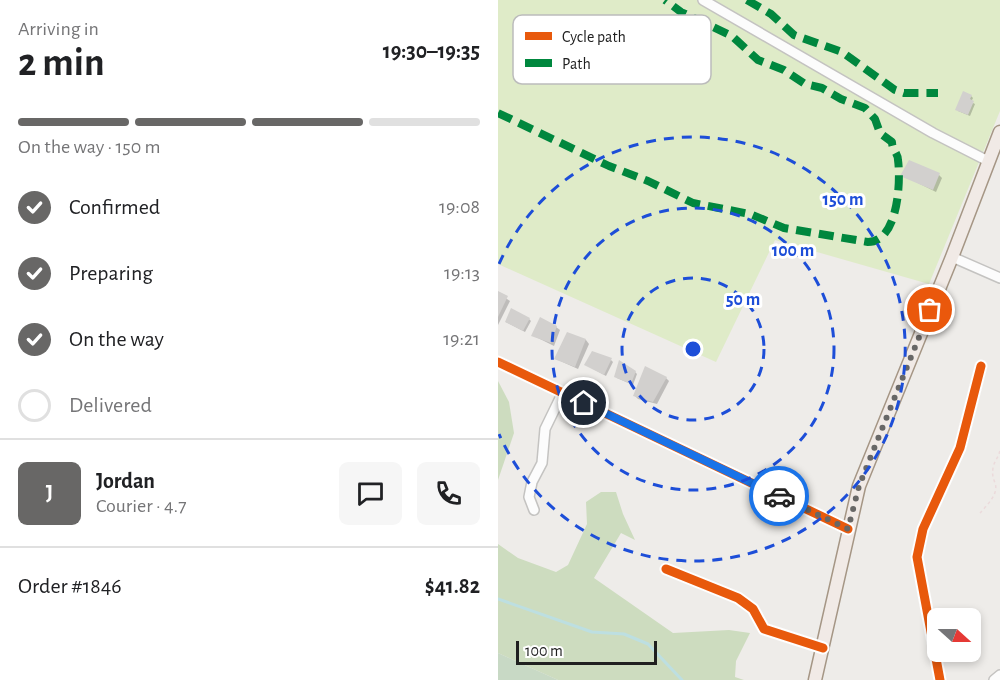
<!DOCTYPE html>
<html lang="en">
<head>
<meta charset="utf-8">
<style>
	body { margin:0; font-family:"Alegreya Sans",sans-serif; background:#f6f6f6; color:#202124; height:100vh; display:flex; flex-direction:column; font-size:22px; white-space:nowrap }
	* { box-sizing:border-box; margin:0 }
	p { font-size:20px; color:#757577 }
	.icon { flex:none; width:33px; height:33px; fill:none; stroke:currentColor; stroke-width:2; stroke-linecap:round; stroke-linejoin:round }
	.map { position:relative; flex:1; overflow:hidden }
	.side { display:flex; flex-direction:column; background:#fff; width:498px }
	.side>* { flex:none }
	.needle { width:39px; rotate:111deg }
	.controls { position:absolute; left:429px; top:608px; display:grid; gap:12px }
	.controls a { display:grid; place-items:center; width:54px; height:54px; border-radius:9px; background:#fff; box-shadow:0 3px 9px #0003; font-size:30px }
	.scale { position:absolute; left:18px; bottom:15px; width:141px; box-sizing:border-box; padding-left:6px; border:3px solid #202020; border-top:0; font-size:16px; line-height:21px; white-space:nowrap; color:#202020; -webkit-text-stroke:4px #fff; paint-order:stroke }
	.pin { position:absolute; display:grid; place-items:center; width:51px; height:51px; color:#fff; margin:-26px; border:3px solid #fff; border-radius:50%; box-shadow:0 2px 6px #0007 }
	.courier { position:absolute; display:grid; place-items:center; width:60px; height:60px; margin:-30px; border:4px solid #1a73e8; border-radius:50%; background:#fff; color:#222; box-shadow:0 2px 8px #0007 }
	.headline em { font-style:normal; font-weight:700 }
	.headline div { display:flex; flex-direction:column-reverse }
	.headline { display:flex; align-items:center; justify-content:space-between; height:102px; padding:0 18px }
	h1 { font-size:39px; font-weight:700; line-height:45px }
	.bar { display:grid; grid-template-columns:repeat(4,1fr); gap:9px 6px; align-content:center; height:72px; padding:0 18px }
	.bar i { height:8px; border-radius:4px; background:#e0e0e0 }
	.bar .active { background:#686766 }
	.bar p { grid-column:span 4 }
	.line { display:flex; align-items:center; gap:15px; padding:0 18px; border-top:2px solid #e0e0e0 }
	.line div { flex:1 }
	.round { display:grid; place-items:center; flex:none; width:63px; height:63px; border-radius:9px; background:#f6f6f6 }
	ol { padding:0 18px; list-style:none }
	li { display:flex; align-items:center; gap:18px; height:66px }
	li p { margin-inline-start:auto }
	li .icon { padding:6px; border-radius:50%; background:#686766; color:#fff; stroke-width:4 }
	li:last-child { color:#757577 }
	li i { width:33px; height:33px; border:3px solid #e0e0e0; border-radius:50% }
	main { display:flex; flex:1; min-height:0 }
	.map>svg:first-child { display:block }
	.grass { fill:#dfebc8 }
	.forest { fill:#cddcbf }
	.cemetery { fill:#c8d9c5 }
	.shadow { fill:#0003 }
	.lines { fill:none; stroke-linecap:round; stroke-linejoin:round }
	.stream { stroke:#bddfe1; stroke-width:3 }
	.building { fill:#d2d0ce }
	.minor-casing { stroke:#c4c3c1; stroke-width:12 }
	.major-casing { stroke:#a59685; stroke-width:15 }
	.path { stroke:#ebdadb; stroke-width:1.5; stroke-dasharray:3 3; stroke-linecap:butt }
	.minor { stroke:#fcfcfc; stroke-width:9 }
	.major { stroke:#f1eae6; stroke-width:12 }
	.quiet { stroke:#00873e; stroke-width:8; stroke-dasharray:15 8; stroke-linecap:butt }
	.cycleway-casing { stroke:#fff; stroke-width:13 }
	.cycleway { stroke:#e8590c; stroke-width:9 }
	.done { stroke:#686766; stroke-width:6; stroke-dasharray:0 10.8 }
	.route { stroke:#1a73e8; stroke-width:8 }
	.ring { fill:none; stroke:#1d4ed8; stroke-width:3; stroke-dasharray:10 8 }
	.key { fill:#fff; stroke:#bcbcbc; stroke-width:1.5 }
	.key-label { font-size:16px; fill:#202020 }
	.centre { fill:#1d4ed8; stroke:#fff; stroke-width:3 }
	.ring-label { font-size:18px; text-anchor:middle; font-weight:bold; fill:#1d4ed8; stroke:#fff; stroke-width:6; stroke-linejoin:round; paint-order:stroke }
</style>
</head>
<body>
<main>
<section class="side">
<div class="headline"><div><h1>2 min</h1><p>Arriving in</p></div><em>19:30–19:35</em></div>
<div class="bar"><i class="active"></i><i class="active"></i><i class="active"></i><i></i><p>On the way · 150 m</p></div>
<ol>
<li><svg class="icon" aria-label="check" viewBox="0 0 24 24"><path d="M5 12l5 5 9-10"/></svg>Confirmed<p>19:08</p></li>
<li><svg class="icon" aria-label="check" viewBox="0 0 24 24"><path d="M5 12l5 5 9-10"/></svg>Preparing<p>19:13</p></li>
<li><svg class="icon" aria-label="check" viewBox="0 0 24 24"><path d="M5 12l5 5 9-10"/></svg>On the way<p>19:21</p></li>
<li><i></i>Delivered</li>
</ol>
<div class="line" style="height:108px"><b class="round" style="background:#686766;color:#fff">J</b><div><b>Jordan</b><p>Courier · 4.7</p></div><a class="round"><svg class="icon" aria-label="chat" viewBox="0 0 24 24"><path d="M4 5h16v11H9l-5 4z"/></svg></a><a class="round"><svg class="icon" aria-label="phone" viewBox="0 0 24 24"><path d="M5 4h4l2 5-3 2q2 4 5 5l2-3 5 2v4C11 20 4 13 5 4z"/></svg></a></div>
<div class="line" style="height:78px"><div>Order #1846</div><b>$41.82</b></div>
</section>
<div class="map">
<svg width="502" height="680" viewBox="0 0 502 680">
	<rect width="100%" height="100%" fill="#eeece9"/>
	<polygon class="grass" points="0,0 502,0 502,111 431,284 277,240 218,362 0,264"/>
	<g class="forest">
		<polygon points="0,381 11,402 16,433 0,480"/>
		<polygon points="103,492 118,492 125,514 137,540 123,533 96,578 175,633 231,630 252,633 238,661 237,677 246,680 60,680 0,653 0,544 20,558 58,572 70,565 89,524 88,502"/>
	</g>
	<polygon class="cemetery" points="0,653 60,680 0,680"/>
	<g class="shadow">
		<polygon points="473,96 475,98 473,102 477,104 472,116 460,111"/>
		<polygon points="404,175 441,175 444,178 438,192"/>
		<polygon points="0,293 12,301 0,325"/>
		<polygon points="31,319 33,321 27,332 8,322"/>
		<polygon points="58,327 62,330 56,346 34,335"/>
		<polygon points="70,334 88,340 91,344 80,369 58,359"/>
		<polygon points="113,360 115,362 108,376 90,366"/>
		<polygon points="137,372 139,374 135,385 119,378"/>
		<polygon points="168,378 171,381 159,404 140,399 137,396"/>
	</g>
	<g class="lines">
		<polyline class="stream" points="0,599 94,632 126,634 150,644 184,680"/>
	</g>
	<g class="building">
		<polygon points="465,91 474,95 472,99 476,101 470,115 457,110"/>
		<polygon points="411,160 442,173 435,190 402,176"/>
		<polygon points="0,291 10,296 0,317"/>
		<polygon points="13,308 32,318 25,331 7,322"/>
		<polygon points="42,317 59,326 53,343 33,336"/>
		<polygon points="69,332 88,339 77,367 56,359"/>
		<polygon points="94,351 114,358 106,375 86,365"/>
		<polygon points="121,360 138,371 133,384 116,377"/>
		<polygon points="147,366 169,377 155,402 135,396"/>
	</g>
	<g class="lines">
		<g class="minor-casing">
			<g id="minor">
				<polyline points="205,0 435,133 490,161"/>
				<polyline points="454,257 502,278"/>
				<polyline points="0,362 350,529"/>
				<polyline points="36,510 31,497 34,482 44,463 47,429 65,392"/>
				<polyline points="168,569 240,598 255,609 266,629 325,648"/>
				<polyline points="442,680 419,557 425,529 462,448 483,366"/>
				<polyline points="496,680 502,675"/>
			</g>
		</g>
		<g class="major-casing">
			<polyline id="major" points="317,680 361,486 454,257 502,132"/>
		</g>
		<path class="path" d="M 482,513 C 489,505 501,494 497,483 C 495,477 494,475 495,468 C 496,461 501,457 502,450"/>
		<use href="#minor" class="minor"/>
		<use href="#major" class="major"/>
		<g class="quiet">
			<polyline points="249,0 273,14 296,35 344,52 397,90 406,93 440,93"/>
			<path d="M 0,113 L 111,166 L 150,181 L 195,203 L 252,214 L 286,228 L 370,242 C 400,242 403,182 400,160 C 400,153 394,150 394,142 L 382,133 L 377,119 L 367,108 L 343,99 L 324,88 L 307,84 L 286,70 L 260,60 L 234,36 L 183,12 L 167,0"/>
		</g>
		<g class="cycleway-casing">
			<g id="cycleway">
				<polyline points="0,362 350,529"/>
				<polyline points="168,569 240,598 255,609 266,629 325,648"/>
				<polyline points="442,680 419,557 425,529 462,448 483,366"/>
			</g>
		</g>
		<use href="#cycleway" class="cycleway"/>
	</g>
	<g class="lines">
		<polyline class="done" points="281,496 350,529 361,486 432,310"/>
		<polyline class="route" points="86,403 281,496"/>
	</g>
	<g class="ring">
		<circle cx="195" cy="349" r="71"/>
		<circle cx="195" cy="349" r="141"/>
		<path d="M1 264A212 212 0 1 1 1 434"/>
	</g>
	<rect x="15" y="15" width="198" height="69" rx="9" class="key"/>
	<rect x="27" y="32" width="27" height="8" fill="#e8590c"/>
	<rect x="27" y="59" width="27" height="8" fill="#00873e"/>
	<g class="key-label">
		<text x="64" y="42">Cycle path</text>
		<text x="64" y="69">Path</text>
	</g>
	<circle cx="195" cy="349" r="9" class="centre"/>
	<g class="ring-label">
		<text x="345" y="205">150 m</text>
		<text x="295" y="256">100 m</text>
		<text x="245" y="305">50 m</text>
	</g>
</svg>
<div class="controls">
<a><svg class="needle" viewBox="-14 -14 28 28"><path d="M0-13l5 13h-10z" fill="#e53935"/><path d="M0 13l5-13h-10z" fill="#757577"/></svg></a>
</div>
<div class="scale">100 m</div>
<div class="pin" style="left:432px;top:310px;background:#ea580c"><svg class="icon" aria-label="bag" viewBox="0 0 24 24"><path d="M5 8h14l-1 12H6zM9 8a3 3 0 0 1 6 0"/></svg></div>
<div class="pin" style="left:86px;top:403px;background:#1f2937"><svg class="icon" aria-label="home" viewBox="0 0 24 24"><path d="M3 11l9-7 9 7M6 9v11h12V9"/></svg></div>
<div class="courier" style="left:281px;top:496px"><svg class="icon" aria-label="car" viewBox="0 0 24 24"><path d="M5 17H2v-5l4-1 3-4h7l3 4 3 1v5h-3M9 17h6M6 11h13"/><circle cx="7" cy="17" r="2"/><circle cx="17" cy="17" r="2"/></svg></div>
</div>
</main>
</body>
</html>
